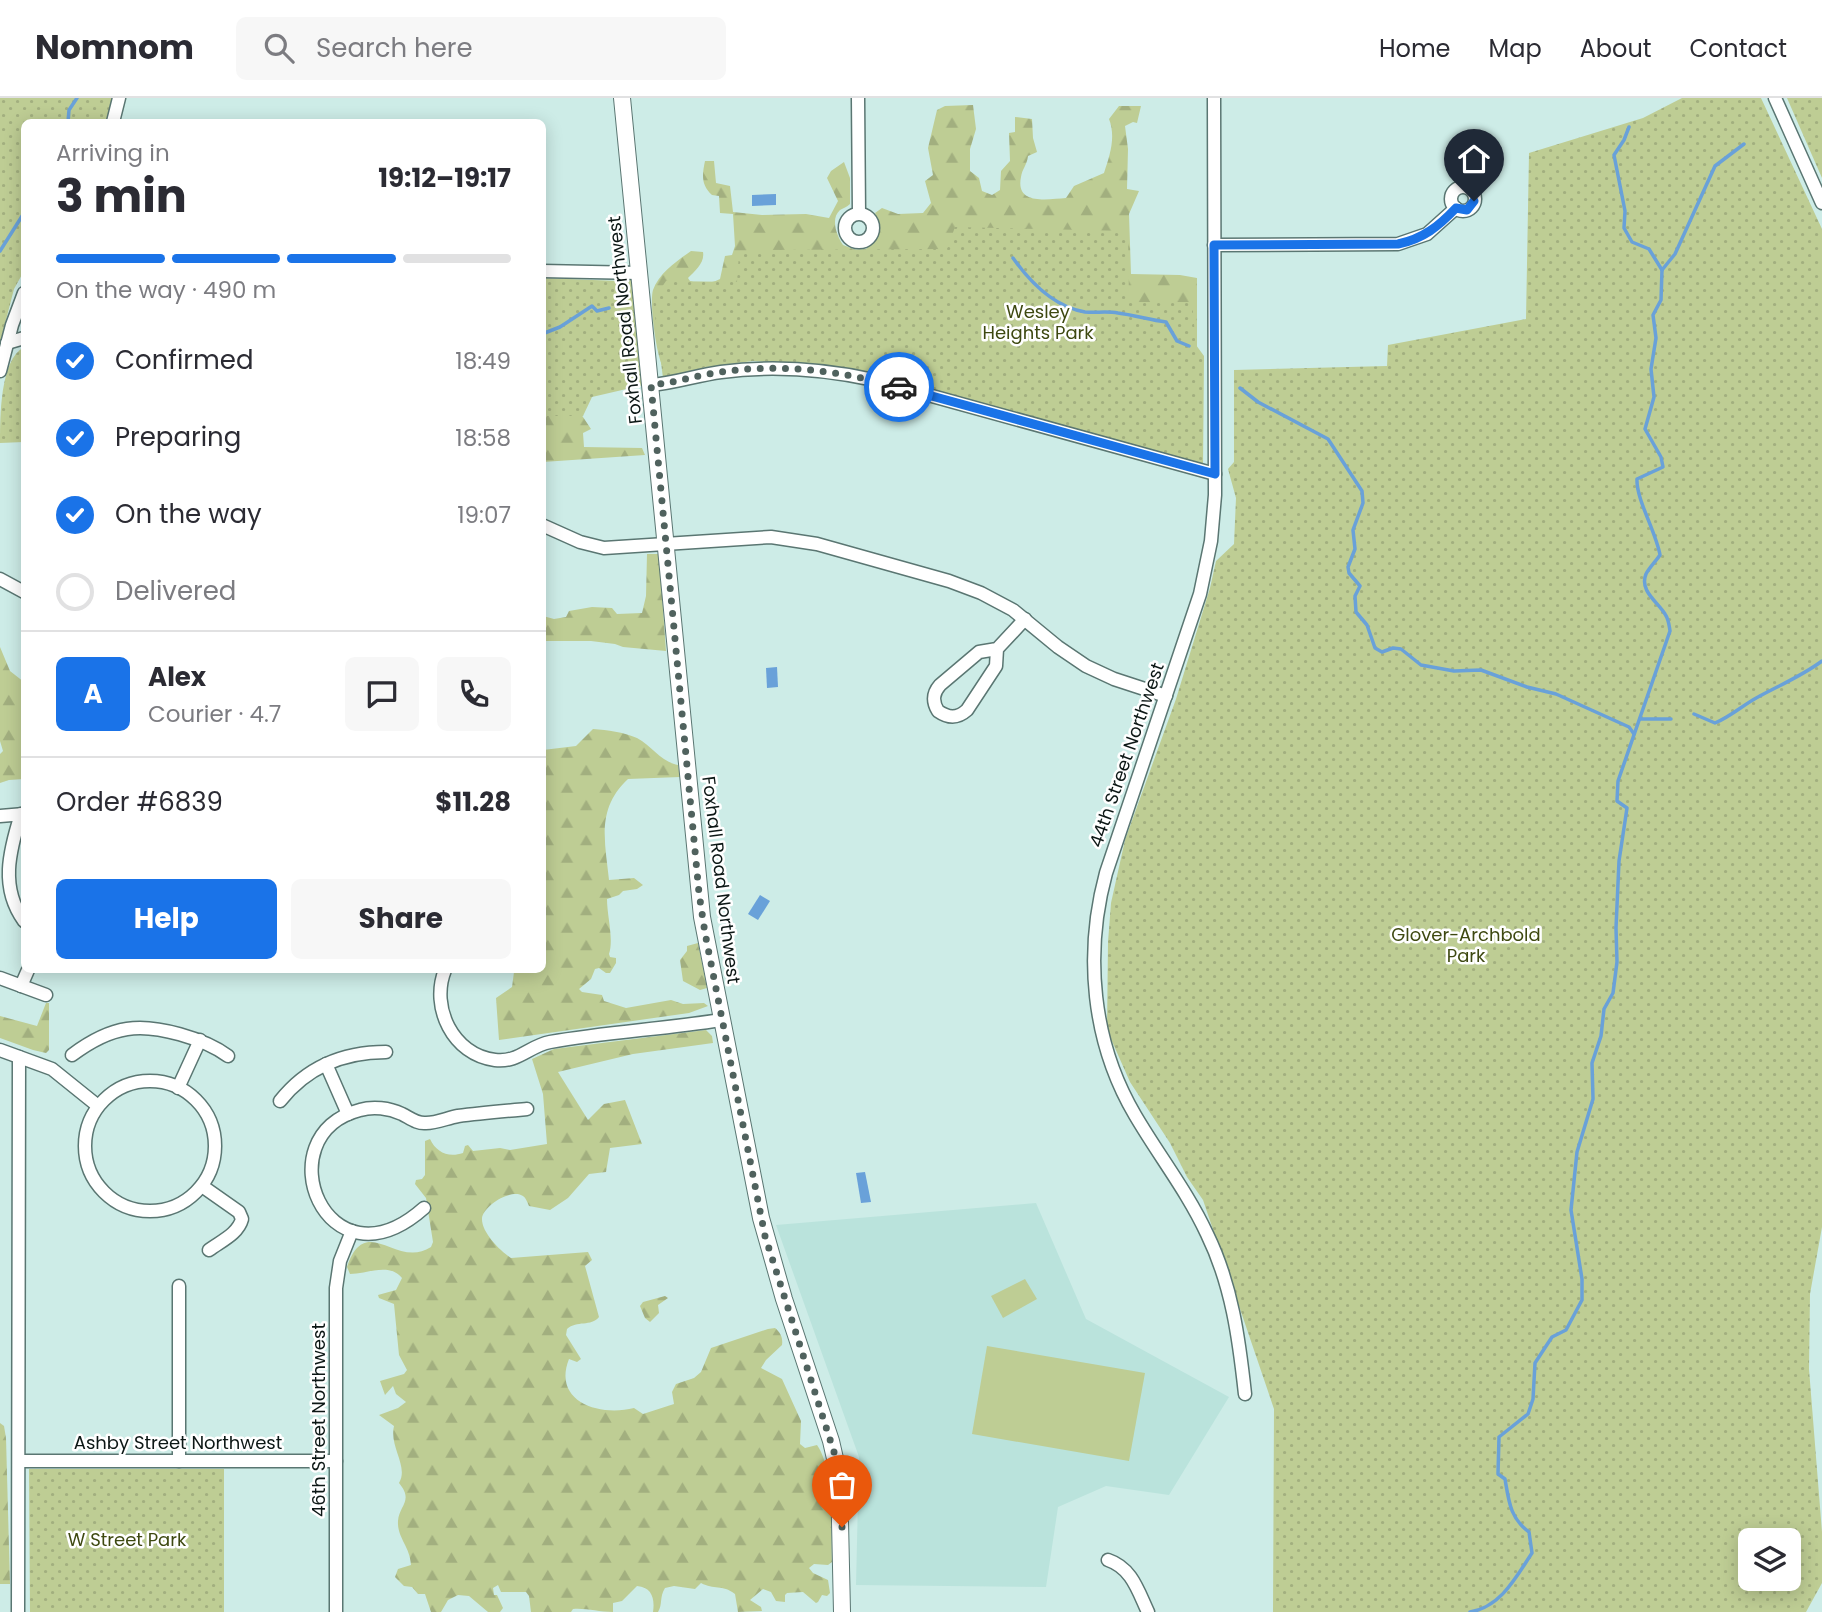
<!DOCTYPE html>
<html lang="en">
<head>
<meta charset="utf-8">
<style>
	body { margin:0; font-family:Poppins,sans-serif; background:#f7f7f7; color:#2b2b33; height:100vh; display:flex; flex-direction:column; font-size:26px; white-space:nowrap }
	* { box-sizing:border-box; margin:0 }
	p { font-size:23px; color:#7c7c81 }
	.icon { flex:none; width:38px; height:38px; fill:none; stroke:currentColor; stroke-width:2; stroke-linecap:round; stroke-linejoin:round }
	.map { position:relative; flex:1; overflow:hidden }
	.side { position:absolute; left:21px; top:21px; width:525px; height:854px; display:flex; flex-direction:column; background:#fff; border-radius:10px; box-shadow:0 4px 18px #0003 }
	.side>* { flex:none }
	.tools { position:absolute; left:1738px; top:1430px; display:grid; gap:14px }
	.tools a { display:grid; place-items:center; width:63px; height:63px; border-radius:10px; background:#fff; box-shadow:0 4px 18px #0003; font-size:35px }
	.pin { position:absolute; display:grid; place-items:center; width:60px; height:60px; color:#fff; margin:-72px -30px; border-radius:50% 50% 50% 0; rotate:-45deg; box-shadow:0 0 7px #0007 }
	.pin .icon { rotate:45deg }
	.courier { position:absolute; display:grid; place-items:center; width:70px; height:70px; margin:-35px; border:5px solid #1a73e8; border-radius:50%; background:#fff; color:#222; box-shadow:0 2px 9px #0007 }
	.head em { font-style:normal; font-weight:700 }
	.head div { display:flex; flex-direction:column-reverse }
	.head { display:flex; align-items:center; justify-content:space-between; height:119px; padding:0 35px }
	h1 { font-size:46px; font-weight:700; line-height:52px }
	.bar { display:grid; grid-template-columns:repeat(4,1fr); gap:10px 7px; align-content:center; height:84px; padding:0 35px }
	.bar i { height:9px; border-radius:5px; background:#e1e1e2 }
	.bar .selected { background:#1a73e8 }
	.bar p { grid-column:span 4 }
	.line { display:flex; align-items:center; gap:18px; padding:0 35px; border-top:2px solid #e1e1e2 }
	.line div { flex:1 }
	.round { display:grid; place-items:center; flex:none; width:74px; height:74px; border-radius:10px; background:#f7f7f7 }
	ol { padding:0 35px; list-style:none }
	li { display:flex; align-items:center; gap:21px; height:77px }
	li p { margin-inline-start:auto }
	li .icon { padding:7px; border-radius:50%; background:#1a73e8; color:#fff; stroke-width:4 }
	li:last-child { color:#7c7c81 }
	li i { width:38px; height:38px; border:4px solid #e1e1e2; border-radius:50% }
	.button { display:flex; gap:14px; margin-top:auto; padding:14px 35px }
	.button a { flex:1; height:80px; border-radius:10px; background:#1a73e8; color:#fff; font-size:28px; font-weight:700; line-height:80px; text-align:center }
	.button a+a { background:#f7f7f7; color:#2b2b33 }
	header { display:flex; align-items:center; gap:42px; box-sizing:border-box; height:98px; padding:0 35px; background:#fff; border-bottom:2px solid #e1e1e2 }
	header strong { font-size:33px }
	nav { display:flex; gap:38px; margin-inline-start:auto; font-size:24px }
	.search { width:490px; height:63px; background:#f7f7f7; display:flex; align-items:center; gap:18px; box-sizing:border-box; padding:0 24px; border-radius:10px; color:#7c7c81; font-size:26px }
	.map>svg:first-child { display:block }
	.built { fill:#bae3dc }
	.grass { fill:#becd94 }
	.forest { fill:url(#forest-firs) }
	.park { fill:url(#park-dots); fill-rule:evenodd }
	.water { fill:#69a1d9 }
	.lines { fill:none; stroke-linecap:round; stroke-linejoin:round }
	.stream { stroke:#69a1d9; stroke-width:3.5 }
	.minor-casing { stroke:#5a7672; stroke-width:15 }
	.major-casing { stroke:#5a7672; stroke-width:18 }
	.minor { stroke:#fff; stroke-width:12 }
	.major { stroke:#fff; stroke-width:16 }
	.done { stroke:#50625e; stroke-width:7; stroke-dasharray:0 12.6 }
	.route { stroke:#1a73e8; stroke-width:9 }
	.labels { text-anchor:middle; stroke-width:5; stroke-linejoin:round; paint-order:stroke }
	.park-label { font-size:18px; fill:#3e4911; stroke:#fff }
	.street-label { font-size:18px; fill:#0c1715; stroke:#fff }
</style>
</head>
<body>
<header>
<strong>Nomnom</strong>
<div class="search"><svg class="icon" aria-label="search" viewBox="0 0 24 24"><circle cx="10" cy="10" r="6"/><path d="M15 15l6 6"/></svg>Search here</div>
<nav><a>Home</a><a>Map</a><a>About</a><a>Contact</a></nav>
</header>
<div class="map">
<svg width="1822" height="1514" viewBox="0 0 1822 1514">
	<defs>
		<pattern id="forest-firs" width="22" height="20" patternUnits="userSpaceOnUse" patternTransform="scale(1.75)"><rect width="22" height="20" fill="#becd94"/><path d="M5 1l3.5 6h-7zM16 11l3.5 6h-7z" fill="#a2af7f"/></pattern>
		<pattern id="park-dots" width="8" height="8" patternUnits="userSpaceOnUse" patternTransform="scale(1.75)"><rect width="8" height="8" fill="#becd94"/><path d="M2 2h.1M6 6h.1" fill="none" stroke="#a2af7f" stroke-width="1.8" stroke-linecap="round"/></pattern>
	</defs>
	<rect width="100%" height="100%" fill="#cdece7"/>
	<polygon class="built" points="1036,1105 1086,1221 1229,1299 1169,1397 1106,1388 1058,1409 1046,1489 856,1487 859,1359 776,1127"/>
	<g class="grass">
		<polygon points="1025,1181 1037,1201 1003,1220 991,1198"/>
		<polygon points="987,1248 1145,1275 1129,1363 972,1336"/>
	</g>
	<g class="forest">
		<path d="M 973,7 L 976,31 L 970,51 L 970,73 L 979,80 L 982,93 L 992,97 L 1000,92 L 1001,73 L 1010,63 L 1009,35 L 1015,34 L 1015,19 L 1032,21 L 1033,40 L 1037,54 L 1028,58 C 1027,67 1022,71 1021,79 C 1015,108 1049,101 1066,100 L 1074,88 L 1104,75 C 1110,57 1116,39 1109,21 L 1119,8 L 1141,8 L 1137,25 L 1133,24 L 1125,28 L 1128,51 L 1127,91 L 1139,93 L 1129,116 L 1131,176 L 1180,177 L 1197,180 L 1197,357 L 845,266 L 759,260 L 665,273 C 657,264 649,205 653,192 C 659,175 677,163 691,153 L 703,154 C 705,165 695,173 688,180 L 690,183 C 700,187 710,186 720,181 L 725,158 L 732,157 L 735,148 L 733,116 L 720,115 L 719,98 L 712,97 C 701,87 702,77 705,63 L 714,63 L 716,85 L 730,88 L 733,114 L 762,117 L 806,116 L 829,120 L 838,103 L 827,80 L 831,73 L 844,64 L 850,80 L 850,106 C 847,109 843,110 840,112 C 830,121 837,138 843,147 L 856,152 L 866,151 C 877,139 882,131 875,115 L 882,110 L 898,116 L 923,115 L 931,105 L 925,83 L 933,77 L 928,50 L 937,12 L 945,8 Z"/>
		<polygon points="543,184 585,298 581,316 591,331 583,335 584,349 642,350 645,357 543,364"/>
		<polygon points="647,456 659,456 666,553 623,549 615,546 591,543 543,543 543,518 554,521 566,519 569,513 592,509 612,510 617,516 642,515 646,498"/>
		<polygon points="0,549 10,573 24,584 24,681 9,682 0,685 0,656 3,653 0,643"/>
		<path d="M 593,631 C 608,632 623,634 637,640 C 652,648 661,664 678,667 L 680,679 L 628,681 C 596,711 605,743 609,782 L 634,780 L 643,787 L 637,791 L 623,793 L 619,797 L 607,801 C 607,818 614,841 609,856 L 610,859 L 616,860 L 616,865 L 610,875 L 606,875 L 599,870 L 595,871 L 591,881 L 579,891 L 582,894 L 602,897 L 604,903 L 626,910 L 671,902 L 683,906 L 704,905 L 708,908 L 689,915 L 499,942 L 496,900 L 512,889 L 514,874 L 520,872 L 542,872 C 542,856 548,840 542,826 L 543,652 L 576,648 Z"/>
		<polygon points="698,845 707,890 700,892 683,883 680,862 687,853 687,848"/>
		<polygon points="46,905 49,905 49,952 46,955 33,952 0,940 0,918 37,928"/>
		<path d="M 706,932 L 712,938 L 713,945 L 633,956 L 558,974 L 588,1022 L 604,1006 L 625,1002 L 642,1046 L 610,1050 L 606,1074 L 589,1076 L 568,1100 L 550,1112 L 529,1108 C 527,1104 526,1100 523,1098 C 512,1090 484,1107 482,1120 C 481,1134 500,1153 511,1160 L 588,1154 L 592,1162 L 585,1168 L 599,1219 C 591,1229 577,1222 567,1231 L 566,1237 L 581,1261 L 577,1264 L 569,1261 C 552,1304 600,1319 634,1310 L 643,1316 L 674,1306 L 672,1294 L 676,1286 L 694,1280 L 701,1274 L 711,1250 L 768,1231 L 775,1230 C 781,1235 783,1240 782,1247 L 766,1262 L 761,1270 L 782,1281 L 801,1323 L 800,1346 L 805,1350 L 817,1347 C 834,1370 831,1435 832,1464 L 828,1467 L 814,1466 L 809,1470 L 813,1475 L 828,1482 L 830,1495 L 827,1498 L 822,1497 L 818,1504 L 816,1505 L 803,1494 L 787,1495 L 785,1497 L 785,1504 L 776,1503 L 771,1494 L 763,1491 L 750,1502 L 761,1509 L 762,1513 L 738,1514 L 735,1496 C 722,1486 714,1492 701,1485 L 695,1491 L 674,1488 L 665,1490 C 659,1500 663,1506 658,1514 L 653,1514 C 655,1501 652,1489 637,1488 L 622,1503 L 613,1505 L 613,1514 C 598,1514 587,1510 573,1511 L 571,1514 L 531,1514 L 529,1498 L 526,1494 L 501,1494 L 498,1487 L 493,1490 L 494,1497 L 497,1497 L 503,1510 L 500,1514 L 488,1514 L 469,1498 L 458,1497 L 448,1502 L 441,1514 L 431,1514 L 425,1496 L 418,1496 L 412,1489 L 404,1488 L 395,1479 L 398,1471 L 411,1467 C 410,1448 397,1440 398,1423 C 399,1407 414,1403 399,1385 C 409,1368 389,1349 394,1328 L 379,1317 L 398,1310 L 406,1304 L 396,1296 L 393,1288 L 385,1297 L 380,1283 L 404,1276 L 407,1272 L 399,1257 L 394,1206 L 379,1200 L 378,1197 L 396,1192 L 402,1180 C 389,1164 367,1176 350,1176 L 347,1169 C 366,1113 396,1172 431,1149 L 433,1144 L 426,1100 L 415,1086 L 416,1082 L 422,1081 L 425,1077 L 425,1043 L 430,1041 C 436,1054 448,1060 463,1055 L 465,1048 L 468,1047 L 473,1053 L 500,1050 L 510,1052 L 547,1046 L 543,996 L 532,961 L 554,951 Z"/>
		<polygon points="665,1198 668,1200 658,1207 659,1215 650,1224 645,1220 640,1208 643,1204"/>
		<polygon points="0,1325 4,1328 6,1340 10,1486 0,1486"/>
	</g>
	<g class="park">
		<polygon points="0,0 112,0 107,24 24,24 24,173 14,191 0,245"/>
		<path d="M 1682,0 L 1761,0 L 1822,131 L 1822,1129 L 1810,1196 L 1809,1271 L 1822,1434 L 1822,1485 L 1806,1514 L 1273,1514 L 1274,1311 L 1203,1102 L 1187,1079 L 1170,1045 L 1130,984 L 1107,932 L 1108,844 L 1111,805 L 1125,742 L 1176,601 L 1210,490 L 1216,463 L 1234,446 L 1236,400 L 1228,371 L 1234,364 L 1234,272 L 1387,268 L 1388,247 L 1526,221 L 1529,55 L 1643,20 ZM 1750,1442 L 1788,1442 L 1788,1480 L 1750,1480 Z"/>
		<polygon points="1787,0 1822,0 1822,80"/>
		<polygon points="955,129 1128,133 1129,204 1192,204 1196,247 1204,258 1203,368 907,285 831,268 753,263 706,269 663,280 653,202 666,183 737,184 739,155 760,152 947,151"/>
		<polygon points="542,180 619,183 643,181 648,286 592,299 583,318 543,318"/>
		<path d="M 24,249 L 24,344 L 0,345 C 0,318 0,262 24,249 Z"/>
		<polygon points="29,1371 224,1371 224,1514 30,1514"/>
	</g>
	<g class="water">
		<polygon points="776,96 776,107 752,108 752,97"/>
		<polygon points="777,569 778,589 767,590 766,570"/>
		<polygon points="760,797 770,803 758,822 748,816"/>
		<polygon points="865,1074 871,1104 861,1105 856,1075"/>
	</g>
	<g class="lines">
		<g class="stream">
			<polyline points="68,24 69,12 77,0"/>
			<polyline points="1629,29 1624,42 1614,57 1625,113 1624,130 1632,144 1649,151 1662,172"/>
			<polyline points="0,153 24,115"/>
			<path d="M 1013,160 C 1030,184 1055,209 1085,214 C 1096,215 1107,213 1118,215 C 1134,217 1150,222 1166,224 L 1177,243 L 1189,248"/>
			<polyline points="542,236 560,229 592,208 597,213 609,210"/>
			<polyline points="1240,290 1258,304 1328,341 1362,393 1363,405 1353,432 1355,451 1348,469 1349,475 1360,488 1355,498 1356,514 1367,527 1375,550 1382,554 1393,550 1401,551 1421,567 1454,573 1481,572 1527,589 1556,596 1629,629 1634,636"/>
			<path d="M 1694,616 L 1715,625 C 1730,619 1743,607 1758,599 C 1780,587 1802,578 1822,563"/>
			<polyline points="1640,621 1671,621"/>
			<path d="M 1470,1514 C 1501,1509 1516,1479 1532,1455 L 1529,1434 C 1510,1420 1509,1404 1505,1381 L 1498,1376 L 1499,1339 L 1528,1316 L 1533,1301 L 1535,1265 L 1552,1239 L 1566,1232 L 1582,1202 L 1582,1181 L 1571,1112 L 1577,1054 L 1593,1001 L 1592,965 L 1601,938 L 1604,911 L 1613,895 L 1617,864 L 1616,830 L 1619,763 L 1627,710 L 1617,703 L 1618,683 L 1670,533 C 1669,527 1669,522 1665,516 C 1658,504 1639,493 1646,476 C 1649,470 1656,463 1660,457 C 1656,434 1636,401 1637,381 L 1663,369 L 1661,359 L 1645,331 L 1654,299 L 1651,271 L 1656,240 L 1653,217 L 1661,202 L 1662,172 L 1675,156 L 1715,68 L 1744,46"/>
		</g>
		<g class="minor-casing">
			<g id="minor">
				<polyline points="858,0 859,115"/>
				<path d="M 1214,0 L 1215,397 L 1211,443 L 1200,496 L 1106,775 C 1084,856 1092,944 1135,1017 C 1159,1058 1187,1093 1207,1136 C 1232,1187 1239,1241 1245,1296"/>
				<polyline points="1775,0 1822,105"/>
				<polyline points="113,24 119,0"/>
				<circle cx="1463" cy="101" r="12"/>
				<circle cx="859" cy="130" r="14"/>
				<polyline points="1214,147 1398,146 1427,136 1456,110"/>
				<polyline points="542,173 640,175"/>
				<polyline points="7,245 24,240"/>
				<polyline points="0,273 12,227 24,195"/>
				<path d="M 651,287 C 675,285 698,277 721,274 C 773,267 823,271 874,282 L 1215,376"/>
				<polyline points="542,427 580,444 604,450 771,439 817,446 949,483 981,495 1013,512 1058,549 1086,568 1114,581 1166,598"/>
				<polyline points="0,481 24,494"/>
				<path d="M 997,551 L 996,568 L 967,612 C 957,621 948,620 938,613 C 932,603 933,595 940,587 L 979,554 L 997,551 L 1025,521"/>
				<path d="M 21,716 C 9,754 0,790 24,823"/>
				<polyline points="0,718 24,716"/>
				<path d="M 445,872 C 430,909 453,957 495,962 C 518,965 529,948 550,944 C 607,934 664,931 721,922"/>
				<polyline points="0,880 46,897"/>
				<polyline points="21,888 28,872"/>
				<polyline points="0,952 52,971 98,1008"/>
				<path d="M 72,957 C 88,945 107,934 127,931 C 156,926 205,941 228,958"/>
				<polyline points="326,966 348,1016"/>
				<circle cx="150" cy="1048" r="65"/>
				<polyline points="178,990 200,942"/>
				<path d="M 280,1003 C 307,969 343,954 386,954"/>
				<path d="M 202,1088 L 239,1114 L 242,1121 C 238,1136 221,1143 209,1152"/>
				<path d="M 424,1110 C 326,1197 263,1037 360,1012 C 373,1008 389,1010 402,1016 C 410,1020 417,1026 426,1025 C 437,1025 447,1020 458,1018 C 480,1015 504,1013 527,1011"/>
				<polyline points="19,1363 336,1363"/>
				<polyline points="179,1363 179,1188"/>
				<path d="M 1108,1462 C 1132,1470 1138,1493 1148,1514"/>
				<polyline points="18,1514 19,959"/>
				<polyline points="336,1514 336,1190 340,1163 352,1133"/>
			</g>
		</g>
		<g class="major-casing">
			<polyline id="major" points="622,0 702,819 761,1120 784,1201 831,1343 839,1378 842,1514"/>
		</g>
		<use href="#minor" class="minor"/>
		<use href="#major" class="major"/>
	</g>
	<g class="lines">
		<path class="done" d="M 842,1429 L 839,1378 L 834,1354 L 765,1138 L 705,835 L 699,795 L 651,287 C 675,285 697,277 721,274 C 781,265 841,273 899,289"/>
		<path class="route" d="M 899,289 L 1215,376 L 1214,147 L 1398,146 C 1423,141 1439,128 1456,110 L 1467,112 L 1474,103"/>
	</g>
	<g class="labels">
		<g class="park-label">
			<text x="1038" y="220">Wesley<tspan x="1038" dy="21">Heights Park</tspan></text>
			<text x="1466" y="843">Glover-Archbold<tspan x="1466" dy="21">Park</tspan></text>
			<text x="127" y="1448">W Street Park</text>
		</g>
		<g class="street-label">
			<text transform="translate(625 222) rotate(-96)" y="6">Foxhall Road Northwest</text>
			<text transform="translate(1127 657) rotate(-71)" y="6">44th Street Northwest</text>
			<text transform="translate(721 782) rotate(83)" y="6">Foxhall Road Northwest</text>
			<text transform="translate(319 1322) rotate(-90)" y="6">46th Street Northwest</text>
			<text x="178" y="1351">Ashby Street Northwest</text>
		</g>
	</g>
</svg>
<div class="tools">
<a><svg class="icon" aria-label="layers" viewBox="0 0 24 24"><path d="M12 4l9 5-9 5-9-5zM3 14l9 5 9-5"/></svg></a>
</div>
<div class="pin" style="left:842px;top:1429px;background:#ea580c"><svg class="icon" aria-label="bag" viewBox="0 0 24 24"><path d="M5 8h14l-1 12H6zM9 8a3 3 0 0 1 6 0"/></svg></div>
<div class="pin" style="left:1474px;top:103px;background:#1f2937"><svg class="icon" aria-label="home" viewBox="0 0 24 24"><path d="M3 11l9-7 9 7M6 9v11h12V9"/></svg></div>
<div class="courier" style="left:899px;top:289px"><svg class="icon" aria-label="car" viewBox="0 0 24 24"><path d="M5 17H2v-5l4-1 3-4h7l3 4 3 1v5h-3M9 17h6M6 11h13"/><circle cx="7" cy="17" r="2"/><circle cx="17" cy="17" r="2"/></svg></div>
<section class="side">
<div class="head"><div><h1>3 min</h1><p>Arriving in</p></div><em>19:12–19:17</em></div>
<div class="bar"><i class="selected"></i><i class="selected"></i><i class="selected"></i><i></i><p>On the way · 490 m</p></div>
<ol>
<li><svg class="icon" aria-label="check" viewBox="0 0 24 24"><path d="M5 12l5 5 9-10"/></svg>Confirmed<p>18:49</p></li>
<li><svg class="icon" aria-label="check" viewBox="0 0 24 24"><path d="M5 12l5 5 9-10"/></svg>Preparing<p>18:58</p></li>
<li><svg class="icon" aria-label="check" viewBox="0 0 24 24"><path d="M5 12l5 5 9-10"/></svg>On the way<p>19:07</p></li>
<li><i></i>Delivered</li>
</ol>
<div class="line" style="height:126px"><b class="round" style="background:#1a73e8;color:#fff">A</b><div><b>Alex</b><p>Courier · 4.7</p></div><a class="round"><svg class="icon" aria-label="chat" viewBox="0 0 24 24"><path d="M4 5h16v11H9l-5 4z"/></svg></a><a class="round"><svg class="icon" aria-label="phone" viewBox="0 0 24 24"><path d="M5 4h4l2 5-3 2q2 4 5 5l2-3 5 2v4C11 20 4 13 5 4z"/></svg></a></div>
<div class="line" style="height:91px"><div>Order #6839</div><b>$11.28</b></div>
<div class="button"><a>Help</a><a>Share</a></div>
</section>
</div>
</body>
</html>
